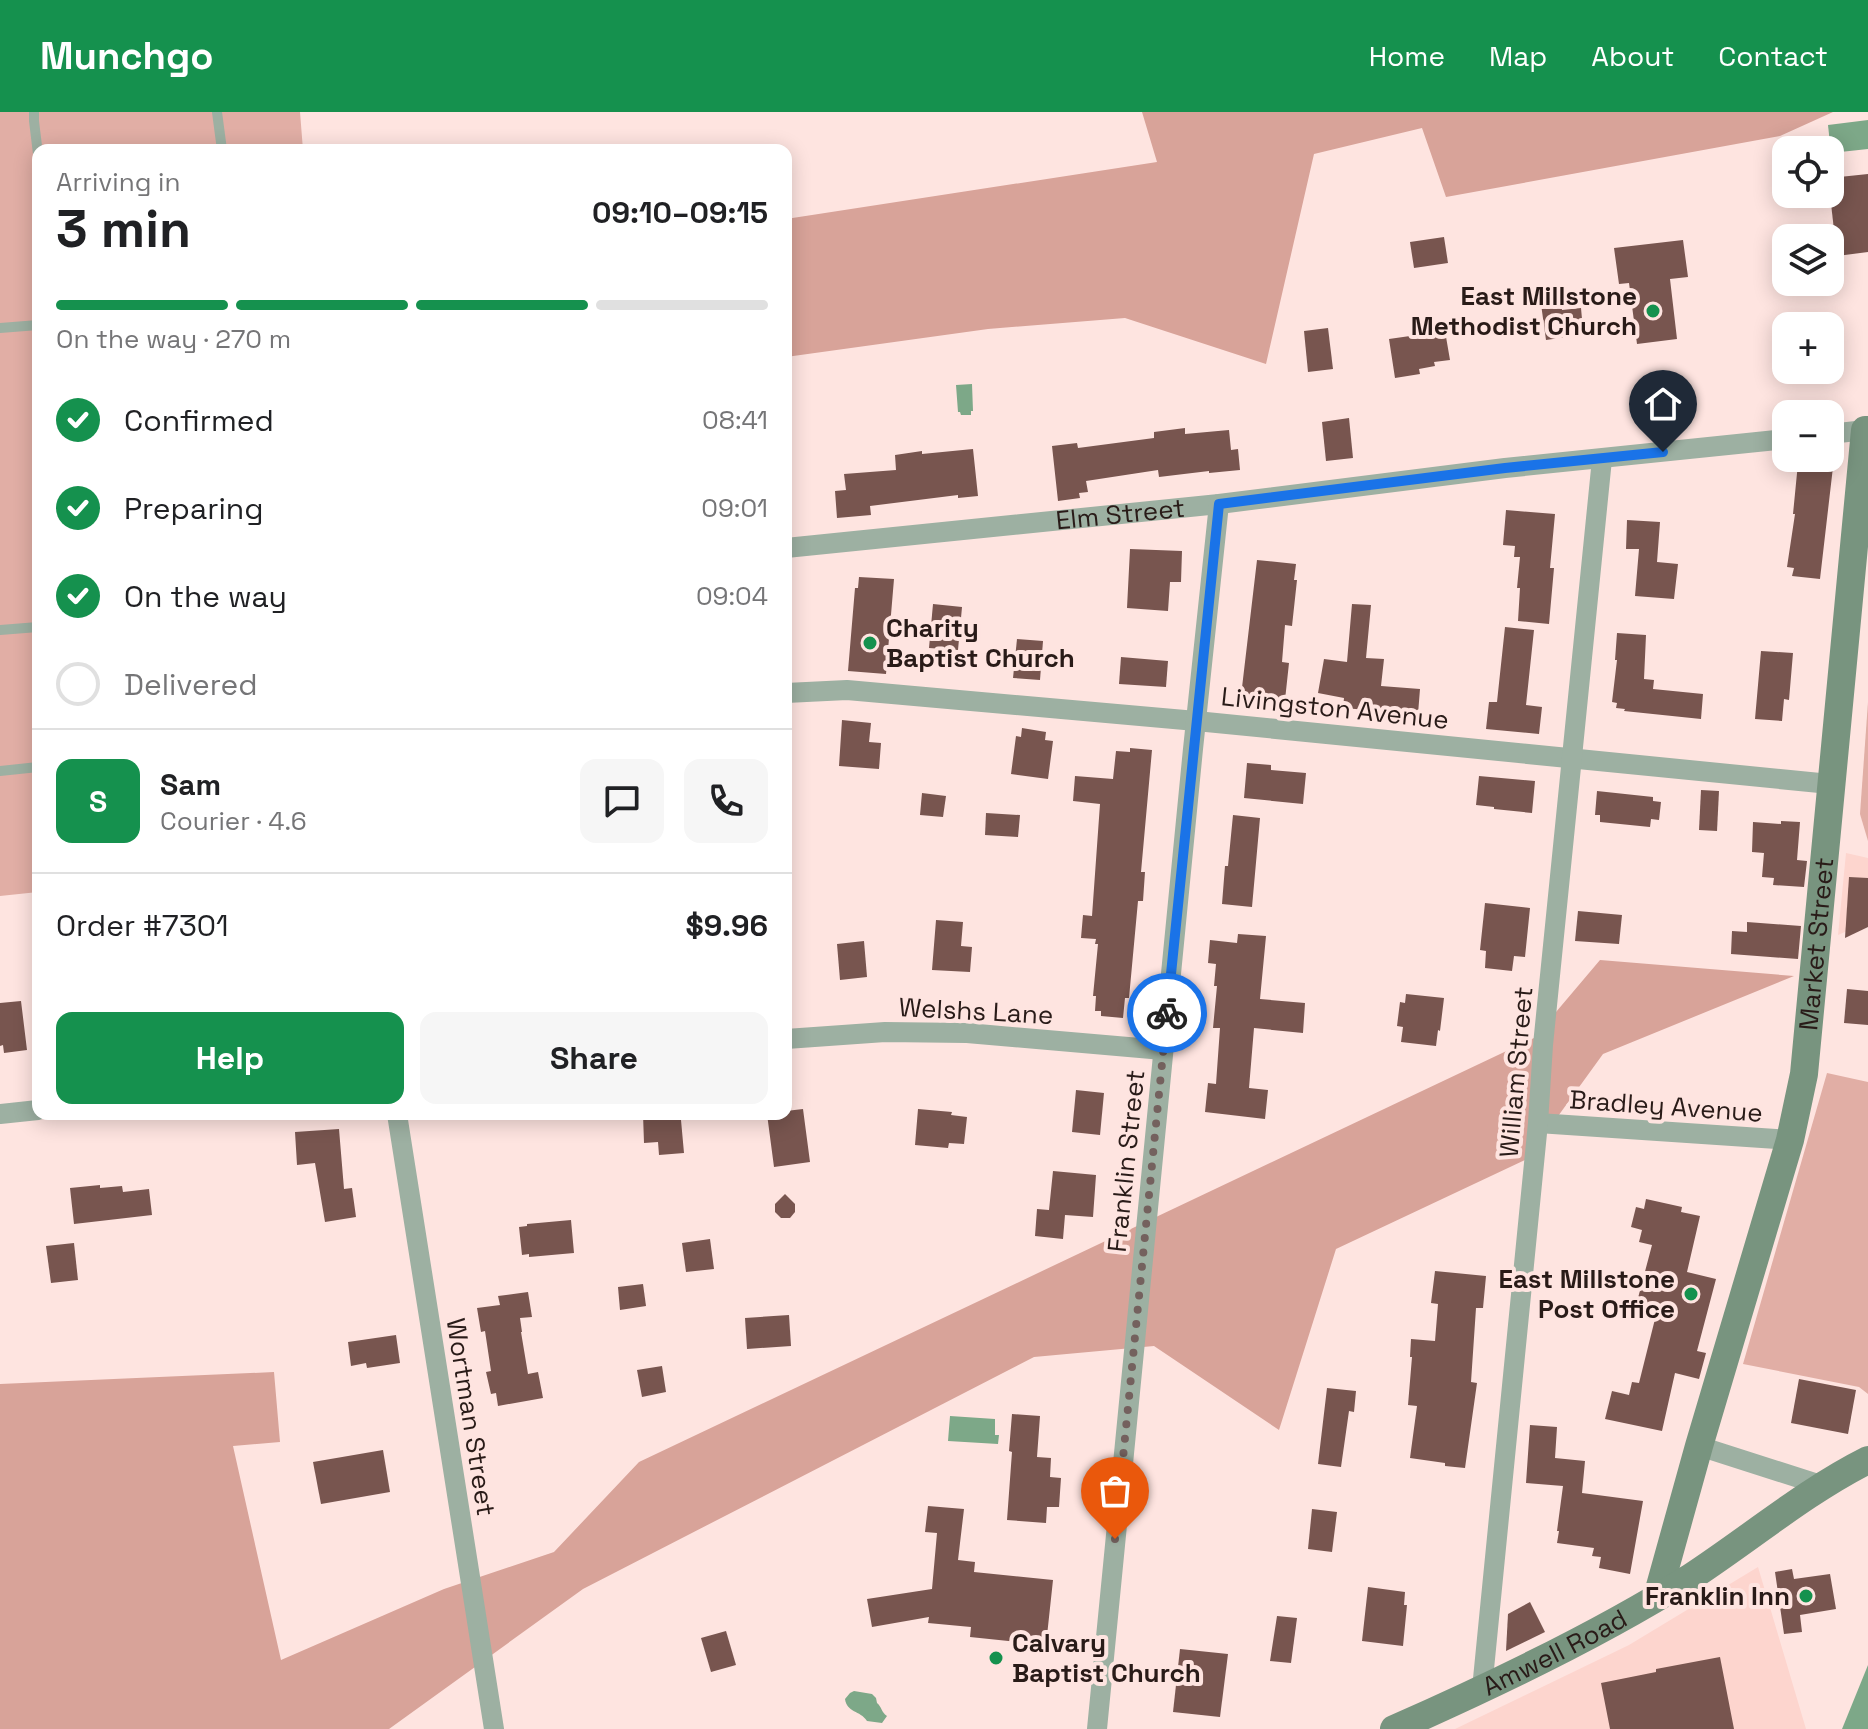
<!DOCTYPE html>
<html lang="en">
<head>
<meta charset="utf-8">
<style>
	body { margin:0; font-family:"Space Grotesk",sans-serif; background:#f6f6f6; color:#202124; height:100vh; display:flex; flex-direction:column; font-size:30px; white-space:nowrap }
	* { box-sizing:border-box; margin:0 }
	p { font-size:26px; color:#757577 }
	.icon { flex:none; width:44px; height:44px; fill:none; stroke:currentColor; stroke-width:2; stroke-linecap:round; stroke-linejoin:round }
	.map { position:relative; flex:1; overflow:hidden }
	.sheet { position:absolute; left:32px; top:32px; width:760px; height:976px; display:flex; flex-direction:column; background:#fff; border-radius:16px; box-shadow:0 4px 20px #0003 }
	.sheet>* { flex:none }
	.controls { position:absolute; left:1772px; top:24px; display:grid; gap:16px }
	.controls a { display:grid; place-items:center; width:72px; height:72px; border-radius:16px; background:#fff; box-shadow:0 4px 20px #0003; font-size:40px }
	.pin { position:absolute; display:grid; place-items:center; width:68px; height:68px; color:#fff; margin:-82px -34px; border-radius:50% 50% 50% 0; rotate:-45deg; box-shadow:0 0 8px #0007 }
	.pin .icon { rotate:45deg }
	.courier { position:absolute; display:grid; place-items:center; width:80px; height:80px; margin:-40px; border:6px solid #1a73e8; border-radius:50%; background:#fff; color:#222; box-shadow:0 2px 10px #0007 }
	.head em { font-style:normal; font-weight:800 }
	.head div { display:flex; flex-direction:column-reverse }
	.head { display:flex; align-items:center; justify-content:space-between; height:136px; padding:0 24px }
	h1 { font-size:52px; font-weight:800; line-height:60px }
	.bar { display:grid; grid-template-columns:repeat(4,1fr); gap:12px 8px; align-content:center; height:96px; padding:0 24px }
	.bar i { height:10px; border-radius:6px; background:#e0e0e0 }
	.bar .on { background:#15914e }
	.bar p { grid-column:span 4 }
	.line { display:flex; align-items:center; gap:20px; padding:0 24px; border-top:2px solid #e0e0e0 }
	.line div { flex:1 }
	.round { display:grid; place-items:center; flex:none; width:84px; height:84px; border-radius:16px; background:#f6f6f6 }
	ol { padding:0 24px; list-style:none }
	li { display:flex; align-items:center; gap:24px; height:88px }
	li p { margin-inline-start:auto }
	li .icon { padding:8px; border-radius:50%; background:#15914e; color:#fff; stroke-width:4 }
	li:last-child { color:#757577 }
	li i { width:44px; height:44px; border:4px solid #e0e0e0; border-radius:50% }
	.primary-button { display:flex; gap:16px; margin-top:auto; padding:16px 24px }
	.primary-button a { flex:1; height:92px; border-radius:16px; background:#15914e; color:#fff; font-size:32px; font-weight:800; line-height:92px; text-align:center }
	.primary-button a+a { background:#f6f6f6; color:#202124 }
	header { display:flex; align-items:center; gap:48px; box-sizing:border-box; height:112px; padding:0 40px; background:#15914e; color:#fff }
	header strong { font-size:38px }
	nav { display:flex; gap:44px; margin-inline-start:auto; font-size:28px }
	.map>svg:first-child { display:block }
	.built { fill:#fdd5ce }
	.green { fill:#e1aea5 }
	.forest { fill:#d8a399 }
	.water { fill:#7da888 }
	.building { fill:#78554f }
	.lines { fill:none; stroke-linecap:round; stroke-linejoin:round }
	.lane { stroke:#9db0a2; stroke-width:10 }
	.street { stroke:#9db0a2; stroke-width:20 }
	.secondary { stroke:#78947f; stroke-width:28 }
	.done { stroke:#74615e; stroke-width:8; stroke-dasharray:0 14.4 }
	.route { stroke:#1a73e8; stroke-width:10 }
	.poi-dot { fill:#15914e; stroke:#fee4e0; stroke-width:3 }
	.labels { text-anchor:middle; stroke-width:8; stroke-linejoin:round; paint-order:stroke }
	.poi-label { font-size:26px; font-weight:bold; fill:#291b18; stroke:#fee4e0; text-anchor:end }
	.street-label { font-size:26px; fill:#291b18; stroke:#fee4e0 }
</style>
</head>
<body>
<header>
<strong>Munchgo</strong>
<nav><a>Home</a><a>Map</a><a>About</a><a>Contact</a></nav>
</header>
<div class="map">
<svg width="1868" height="1617" viewBox="0 0 1868 1617">
	<rect width="100%" height="100%" fill="#fee4e0"/>
	<g class="built">
		<polygon points="1846,741 1868,746 1868,810 1838,823"/>
		<polygon points="1758,1455 1806,1617 1455,1617 1629,1533"/>
	</g>
	<g class="green">
		<polygon points="0,0 300,0 303,38 38,38 38,780 0,784"/>
		<polygon points="1868,590 1868,729 1860,702"/>
		<polygon points="1827,961 1868,970 1868,1282 1859,1275 1743,1252"/>
	</g>
	<g class="forest">
		<polygon points="1142,0 1833,0 1780,24 1446,85 1422,16 1314,42 1266,252 1125,206 988,217 786,245 786,107 1157,50"/>
		<polygon points="1600,848 1794,864 1603,942 1527,1047 1336,1137 1279,1318 1154,1234 1034,1245 583,1477 389,1617 0,1617 0,1272 274,1260 280,1330 233,1334 281,1548 444,1477 554,1440 639,1350 1534,926"/>
	</g>
	<g class="water">
		<polygon points="1868,8 1868,37 1831,41 1828,13"/>
		<polygon points="972,272 973,299 971,299 971,303 961,303 960,300 958,300 956,273"/>
		<polygon points="950,1304 995,1307 995,1323 999,1323 998,1332 948,1329"/>
		<polygon points="1868,1553 1868,1617 1842,1617"/>
		<path d="M 854,1579 L 872,1582 L 876,1586 L 877,1591 C 882,1595 881,1600 887,1604 L 882,1611 L 867,1609 C 860,1598 847,1601 845,1587 L 850,1581 Z"/>
	</g>
	<g class="building">
		<polygon points="1868,62 1868,140 1837,144 1830,83 1830,66"/>
		<polygon points="1444,125 1448,151 1414,156 1410,130"/>
		<polygon points="1683,128 1688,165 1670,167 1677,227 1637,232 1629,171 1619,172 1614,136"/>
		<polygon points="1561,190 1562,198 1581,196 1583,218 1566,220 1567,225 1546,228 1541,192"/>
		<polygon points="1328,216 1333,257 1308,260 1304,219"/>
		<polygon points="1445,219 1450,248 1434,250 1435,254 1419,257 1420,262 1395,266 1389,227"/>
		<polygon points="1349,306 1353,346 1326,349 1322,310"/>
		<polygon points="1185,316 1185,322 1229,318 1231,338 1238,337 1240,358 1209,361 1209,359 1159,365 1158,358 1086,369 1088,380 1079,381 1080,386 1058,389 1052,334 1077,331 1078,336 1154,326 1154,320"/>
		<polygon points="973,337 978,384 958,386 958,383 870,394 871,403 837,406 835,379 846,378 844,362 896,358 895,343 922,339 922,342"/>
		<polygon points="1798,351 1833,355 1820,467 1792,464 1794,456 1787,455 1795,402 1793,402"/>
		<polygon points="1506,398 1555,402 1550,456 1554,456 1549,512 1518,509 1520,476 1517,476 1520,445 1514,445 1515,434 1503,433"/>
		<polygon points="1627,408 1660,410 1657,450 1678,452 1674,487 1635,484 1639,437 1626,437"/>
		<polygon points="1130,437 1182,439 1181,470 1170,470 1168,499 1127,496"/>
		<polygon points="1257,448 1296,452 1294,468 1297,468 1292,514 1285,513 1282,550 1289,551 1285,588 1241,584"/>
		<polygon points="859,465 894,467 886,562 848,559 855,476 858,476"/>
		<polygon points="933,492 962,495 958,538 929,536"/>
		<polygon points="1352,492 1371,493 1366,546 1384,547 1381,574 1420,577 1418,602 1343,596 1344,586 1318,581 1324,547 1347,550"/>
		<polygon points="1505,515 1534,518 1526,593 1542,595 1539,622 1486,617 1489,590 1497,590"/>
		<polygon points="1617,521 1646,523 1644,567 1654,568 1653,577 1703,582 1701,607 1624,599 1625,597 1616,596 1617,591 1612,590 1617,548 1615,548"/>
		<polygon points="1017,527 1043,529 1040,568 1013,566"/>
		<polygon points="1761,539 1793,541 1789,588 1784,587 1782,609 1755,607"/>
		<polygon points="1121,545 1168,549 1166,575 1119,572"/>
		<polygon points="842,608 871,611 869,630 881,631 879,657 839,654"/>
		<polygon points="1022,616 1046,620 1045,628 1053,629 1048,667 1011,662 1016,624 1021,625"/>
		<polygon points="1130,636 1152,638 1141,760 1145,760 1143,789 1138,789 1129,886 1125,886 1123,906 1101,904 1101,899 1095,899 1096,884 1093,884 1098,832 1095,832 1096,827 1081,826 1083,803 1092,804 1100,692 1073,689 1075,664 1113,667 1116,639 1130,640"/>
		<polygon points="1247,651 1271,653 1271,658 1306,661 1303,692 1244,686"/>
		<polygon points="1479,664 1535,669 1532,701 1494,697 1494,695 1476,693"/>
		<polygon points="1701,678 1719,679 1717,719 1699,718"/>
		<polygon points="1597,679 1653,685 1653,689 1661,690 1659,708 1651,707 1650,715 1600,710 1600,703 1595,703"/>
		<polygon points="922,681 946,684 943,705 920,703"/>
		<polygon points="986,701 1020,703 1018,725 985,723"/>
		<polygon points="1233,703 1260,706 1252,795 1222,792 1225,754 1228,754"/>
		<polygon points="1781,709 1800,710 1797,748 1807,749 1804,775 1773,773 1774,766 1762,765 1764,741 1752,740 1753,710 1781,712"/>
		<polygon points="1849,765 1868,766 1868,815 1845,826"/>
		<polygon points="1485,791 1530,796 1525,845 1514,844 1512,859 1485,856 1486,839 1480,838"/>
		<polygon points="1578,799 1622,803 1619,832 1575,829"/>
		<polygon points="936,808 963,810 961,834 972,835 970,860 932,858"/>
		<polygon points="1747,810 1801,814 1798,847 1731,842 1732,819 1747,820"/>
		<polygon points="1238,822 1266,824 1260,887 1305,891 1303,921 1254,916 1249,976 1268,978 1265,1007 1205,1000 1208,971 1216,972 1220,916 1213,916 1217,874 1214,874 1216,852 1208,851 1210,828 1237,831"/>
		<polygon points="864,829 867,865 840,868 837,832"/>
		<polygon points="1847,877 1868,879 1868,913 1844,911"/>
		<polygon points="1406,882 1444,886 1440,919 1438,918 1436,934 1401,930 1403,915 1397,914 1400,890 1405,891"/>
		<polygon points="21,889 27,938 4,941 3,933 0,934 0,891"/>
		<polygon points="1076,978 1104,981 1100,1023 1072,1020"/>
		<polygon points="803,997 810,1050 774,1055 767,1002 786,1002 786,999"/>
		<polygon points="918,997 952,1000 951,1003 967,1005 964,1032 949,1031 948,1036 915,1033"/>
		<polygon points="643,1002 676,1002 681,1008 684,1041 659,1043 658,1030 644,1031"/>
		<polygon points="339,1017 344,1077 352,1076 356,1105 325,1110 315,1051 297,1053 295,1020"/>
		<polygon points="1053,1059 1096,1063 1093,1105 1065,1103 1063,1127 1035,1124 1037,1097 1049,1098"/>
		<polygon points="100,1073 100,1076 122,1074 123,1080 149,1077 152,1103 74,1112 70,1076"/>
		<polygon points="785,1082 795,1092 795,1100 790,1106 781,1106 775,1100 775,1092"/>
		<polygon points="1646,1087 1682,1095 1681,1100 1700,1104 1687,1160 1716,1167 1697,1239 1706,1241 1699,1267 1675,1261 1662,1319 1605,1307 1612,1279 1629,1283 1632,1270 1639,1271 1656,1203 1637,1198 1639,1186 1638,1186 1652,1133 1639,1130 1642,1118 1631,1115 1636,1095 1644,1097"/>
		<polygon points="571,1108 574,1141 529,1145 529,1142 522,1143 519,1115 527,1114 527,1112"/>
		<polygon points="710,1127 714,1157 686,1160 682,1131"/>
		<polygon points="74,1131 78,1168 51,1171 46,1134"/>
		<polygon points="1435,1159 1486,1164 1483,1196 1476,1196 1471,1270 1477,1271 1465,1356 1445,1354 1445,1351 1410,1346 1417,1294 1408,1293 1412,1245 1410,1245 1411,1227 1435,1229 1438,1192 1431,1191"/>
		<polygon points="643,1172 646,1194 620,1198 618,1175"/>
		<polygon points="528,1180 532,1205 520,1206 522,1220 521,1220 528,1262 538,1260 543,1286 498,1294 496,1281 491,1282 486,1260 491,1259 485,1219 481,1220 477,1196 500,1193 498,1184"/>
		<polygon points="789,1203 791,1234 747,1237 745,1206"/>
		<polygon points="396,1223 400,1251 367,1256 366,1251 351,1254 348,1230"/>
		<polygon points="662,1254 666,1280 642,1285 637,1258"/>
		<polygon points="1799,1267 1856,1278 1848,1322 1791,1311"/>
		<polygon points="1327,1276 1356,1279 1354,1300 1349,1299 1341,1355 1318,1352"/>
		<polygon points="1012,1302 1040,1304 1037,1345 1051,1346 1050,1365 1061,1366 1059,1395 1047,1395 1046,1411 1007,1408 1012,1340 1009,1339"/>
		<polygon points="1530,1313 1557,1315 1555,1346 1585,1349 1582,1381 1643,1389 1630,1462 1599,1456 1601,1445 1592,1444 1594,1436 1557,1431 1559,1419 1557,1419 1563,1374 1526,1371"/>
		<polygon points="383,1338 390,1380 321,1392 313,1350"/>
		<polygon points="928,1394 964,1397 958,1448 975,1450 974,1460 1053,1468 1046,1533 970,1525 971,1515 928,1511 929,1505 872,1515 867,1487 932,1477 937,1421 925,1420"/>
		<polygon points="1312,1397 1337,1400 1332,1440 1308,1437"/>
		<polygon points="1792,1457 1794,1467 1830,1462 1836,1497 1800,1503 1802,1520 1784,1522 1775,1460"/>
		<polygon points="1368,1475 1405,1480 1404,1493 1407,1493 1403,1534 1362,1529"/>
		<polygon points="1530,1490 1545,1520 1506,1539 1508,1502"/>
		<polygon points="1277,1504 1297,1506 1291,1551 1270,1549"/>
		<polygon points="726,1519 736,1553 711,1560 701,1526"/>
		<polygon points="1180,1537 1228,1542 1220,1605 1173,1600"/>
		<polygon points="1720,1545 1734,1617 1610,1617 1601,1571 1656,1560 1656,1557"/>
	</g>
	<g class="lines">
		<g class="lane">
			<polyline points="34,0 34,9 38,42"/>
			<polyline points="217,0 222,38"/>
			<polyline points="0,216 38,213"/>
			<polyline points="0,518 38,515"/>
			<polyline points="0,659 38,655"/>
		</g>
		<g class="street">
			<polyline points="1830,322 1865,318"/>
			<path id="s1" d="M 786,436 L 1219,392 L 1505,356 L 1786,327"/>
			<polyline points="786,581 847,578 1196,609 1830,672"/>
			<polyline points="786,927 885,920 967,921 1163,938"/>
			<polyline points="0,1002 38,998"/>
			<polyline points="397,1002 494,1617"/>
			<polyline points="1538,1011 1790,1028"/>
			<polyline points="1699,1334 1824,1374"/>
			<polyline points="1482,1577 1538,1011 1543,933 1602,347"/>
			<polyline points="1097,1617 1193,637 1219,392"/>
		</g>
		<g class="secondary">
			<path id="s2" d="M 1657,1485 L 1699,1334 L 1790,1028 L 1804,962 L 1865,318 L 1868,318"/>
			<path id="s3" d="M 1394,1617 C 1494,1573 1599,1523 1691,1465 C 1749,1427 1806,1379 1868,1348"/>
		</g>
	</g>
	<g class="lines">
		<polyline class="done" points="1115,1427 1167,901"/>
		<polyline class="route" points="1167,901 1219,392 1505,356 1663,340"/>
	</g>
	<g class="poi-dot">
		<circle cx="1653" cy="199" r="8"/>
		<circle cx="870" cy="531" r="8"/>
		<circle cx="1691" cy="1182" r="8"/>
		<circle cx="1806" cy="1484" r="8"/>
		<circle cx="996" cy="1546" r="8"/>
	</g>
	<g class="labels">
		<g class="poi-label">
			<text x="1637" y="193">East Millstone<tspan x="1637" dy="30">Methodist Church</tspan></text>
			<text x="886" y="525" text-anchor="start">Charity<tspan x="886" dy="30">Baptist Church</tspan></text>
			<text x="1675" y="1176">East Millstone<tspan x="1675" dy="30">Post Office</tspan></text>
			<text x="1790" y="1493">Franklin Inn</text>
			<text x="1012" y="1540" text-anchor="start">Calvary<tspan x="1012" dy="30">Baptist Church</tspan></text>
		</g>
		<g class="street-label">
			<text dy="9" stroke="none"><textPath href="#s1" startOffset="336">Elm Street</textPath></text>
			<text transform="translate(1335 596) rotate(6)" y="9">Livingston Avenue</text>
			<text dy="9" stroke="none"><textPath href="#s2" startOffset="674">Market Street</textPath></text>
			<text transform="translate(976 899) rotate(3)" y="9">Welshs Lane</text>
			<text transform="translate(1516 960) rotate(-85)" y="9">William Street</text>
			<text transform="translate(1666 994) rotate(4)" y="9">Bradley Avenue</text>
			<text transform="translate(1126 1049) rotate(-84)" y="9">Franklin Street</text>
			<text transform="translate(471 1305) rotate(81)" y="9">Wortman Street</text>
			<text dy="9" stroke="none"><textPath href="#s3" startOffset="178">Amwell Road</textPath></text>
		</g>
	</g>
</svg>
<div class="controls">
<a><svg class="icon" aria-label="locate" viewBox="0 0 24 24"><circle cx="12" cy="12" r="6"/><path d="M12 2v4M12 18v4M2 12h4M18 12h4"/></svg></a>
<a><svg class="icon" aria-label="layers" viewBox="0 0 24 24"><path d="M12 4l9 5-9 5-9-5zM3 14l9 5 9-5"/></svg></a>
<a>+</a>
<a>−</a>
</div>
<div class="pin" style="left:1115px;top:1427px;background:#ea580c"><svg class="icon" aria-label="bag" viewBox="0 0 24 24"><path d="M5 8h14l-1 12H6zM9 8a3 3 0 0 1 6 0"/></svg></div>
<div class="pin" style="left:1663px;top:340px;background:#1f2937"><svg class="icon" aria-label="home" viewBox="0 0 24 24"><path d="M3 11l9-7 9 7M6 9v11h12V9"/></svg></div>
<div class="courier" style="left:1167px;top:901px"><svg class="icon" aria-label="bike" viewBox="0 0 24 24"><circle cx="6" cy="16" r="4"/><circle cx="18" cy="16" r="4"/><path d="M6 16l4-8h5l3 8M10 8l3 8H6M13 5h3"/></svg></div>
<section class="sheet">
<div class="head"><div><h1>3 min</h1><p>Arriving in</p></div><em>09:10–09:15</em></div>
<div class="bar"><i class="on"></i><i class="on"></i><i class="on"></i><i></i><p>On the way · 270 m</p></div>
<ol>
<li><svg class="icon" aria-label="check" viewBox="0 0 24 24"><path d="M5 12l5 5 9-10"/></svg>Confirmed<p>08:41</p></li>
<li><svg class="icon" aria-label="check" viewBox="0 0 24 24"><path d="M5 12l5 5 9-10"/></svg>Preparing<p>09:01</p></li>
<li><svg class="icon" aria-label="check" viewBox="0 0 24 24"><path d="M5 12l5 5 9-10"/></svg>On the way<p>09:04</p></li>
<li><i></i>Delivered</li>
</ol>
<div class="line" style="height:144px"><b class="round" style="background:#15914e;color:#fff">S</b><div><b>Sam</b><p>Courier · 4.6</p></div><a class="round"><svg class="icon" aria-label="chat" viewBox="0 0 24 24"><path d="M4 5h16v11H9l-5 4z"/></svg></a><a class="round"><svg class="icon" aria-label="phone" viewBox="0 0 24 24"><path d="M5 4h4l2 5-3 2q2 4 5 5l2-3 5 2v4C11 20 4 13 5 4z"/></svg></a></div>
<div class="line" style="height:104px"><div>Order #7301</div><b>$9.96</b></div>
<div class="primary-button"><a>Help</a><a>Share</a></div>
</section>
</div>
</body>
</html>
